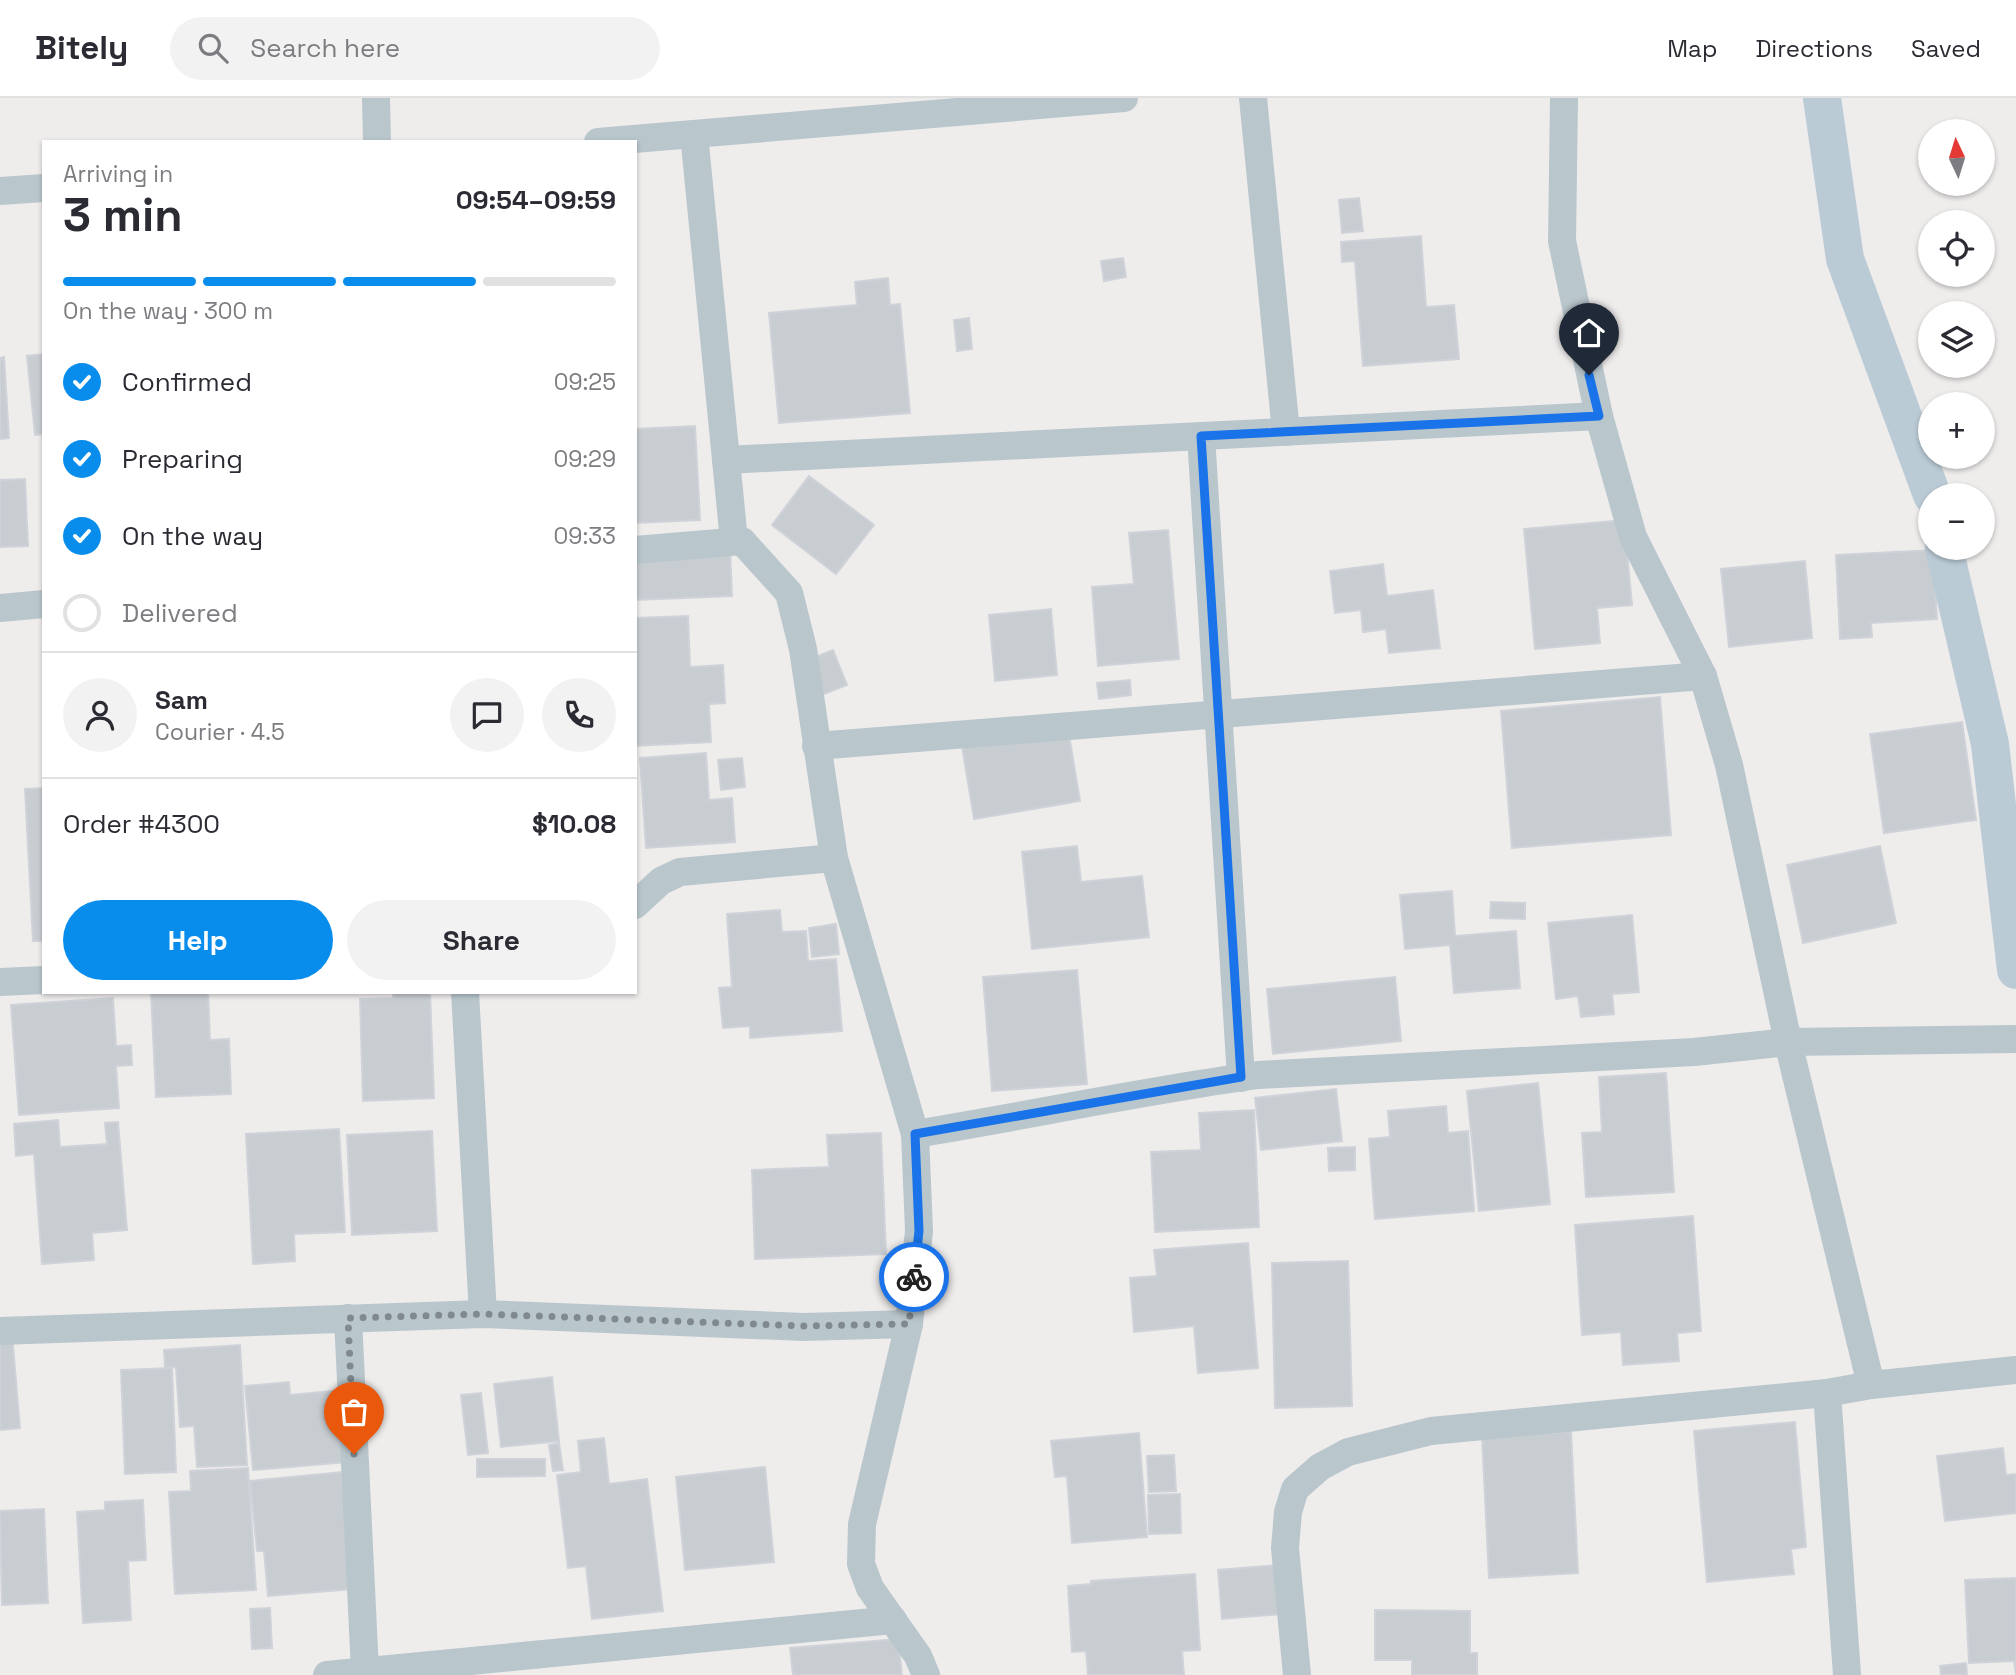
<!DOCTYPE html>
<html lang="en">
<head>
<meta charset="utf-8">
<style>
	body { margin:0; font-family:"Space Grotesk",sans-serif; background:#f2f2f3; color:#2b2b33; height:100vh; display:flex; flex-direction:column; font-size:26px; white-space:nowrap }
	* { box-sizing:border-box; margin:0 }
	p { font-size:23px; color:#7c7c81 }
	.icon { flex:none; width:38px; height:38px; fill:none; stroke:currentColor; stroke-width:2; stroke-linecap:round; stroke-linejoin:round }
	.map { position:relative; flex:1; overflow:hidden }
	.side { position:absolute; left:42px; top:42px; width:595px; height:854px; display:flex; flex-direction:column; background:#fff; border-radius:0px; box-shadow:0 2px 5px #0004 }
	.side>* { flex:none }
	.needle { width:46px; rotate:356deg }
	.controls { position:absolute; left:1918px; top:21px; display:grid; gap:14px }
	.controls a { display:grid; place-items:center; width:77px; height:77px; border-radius:50%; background:#fff; box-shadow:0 2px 5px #0004; font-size:35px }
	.pin { position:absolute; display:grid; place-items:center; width:60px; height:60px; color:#fff; margin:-72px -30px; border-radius:50% 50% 50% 0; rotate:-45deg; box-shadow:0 0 7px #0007 }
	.pin .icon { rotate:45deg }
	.courier { position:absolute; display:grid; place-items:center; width:70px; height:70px; margin:-35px; border:5px solid #1a73e8; border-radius:50%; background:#fff; color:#222; box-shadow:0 2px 9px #0007 }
	.headline em { font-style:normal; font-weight:800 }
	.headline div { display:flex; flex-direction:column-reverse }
	.headline { display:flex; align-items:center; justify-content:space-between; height:119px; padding:0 21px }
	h1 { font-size:46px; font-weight:800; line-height:52px }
	.bar { display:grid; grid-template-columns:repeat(4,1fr); gap:10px 7px; align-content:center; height:84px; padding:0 21px }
	.bar i { height:9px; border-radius:5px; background:#e1e1e2 }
	.bar .active { background:#098dec }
	.bar p { grid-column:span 4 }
	.line { display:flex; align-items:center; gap:18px; padding:0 21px; border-top:2px solid #e1e1e2 }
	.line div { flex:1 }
	.round { display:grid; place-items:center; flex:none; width:74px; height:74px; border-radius:37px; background:#f2f2f3 }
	ol { padding:0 21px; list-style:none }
	li { display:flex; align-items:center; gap:21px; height:77px }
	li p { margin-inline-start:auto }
	li .icon { padding:7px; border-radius:50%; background:#098dec; color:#fff; stroke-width:4 }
	li:last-child { color:#7c7c81 }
	li i { width:38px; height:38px; border:4px solid #e1e1e2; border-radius:50% }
	.primary-button { display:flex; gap:14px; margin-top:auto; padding:14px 21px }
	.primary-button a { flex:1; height:80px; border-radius:42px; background:#098dec; color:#fff; font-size:28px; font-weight:800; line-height:80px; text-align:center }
	.primary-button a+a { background:#f2f2f3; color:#2b2b33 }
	header { display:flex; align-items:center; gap:42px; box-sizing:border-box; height:98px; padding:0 35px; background:#fff; border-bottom:2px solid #e1e1e2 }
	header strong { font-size:33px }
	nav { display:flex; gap:38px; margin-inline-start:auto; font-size:24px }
	.search { width:490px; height:63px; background:#f2f2f3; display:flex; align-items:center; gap:18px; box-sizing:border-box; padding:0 24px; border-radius:38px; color:#7c7c81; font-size:26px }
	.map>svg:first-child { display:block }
	.building { fill:#c8cdd2; stroke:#cfd3d9; stroke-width:2 }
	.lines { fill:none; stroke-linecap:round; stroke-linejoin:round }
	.street { stroke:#b9c7cd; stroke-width:28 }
	.secondary { stroke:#bbcbd6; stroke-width:38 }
	.done { stroke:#7f898e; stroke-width:7; stroke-dasharray:0 12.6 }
	.route { stroke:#1a73e8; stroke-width:9 }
</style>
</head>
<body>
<header>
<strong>Bitely</strong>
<div class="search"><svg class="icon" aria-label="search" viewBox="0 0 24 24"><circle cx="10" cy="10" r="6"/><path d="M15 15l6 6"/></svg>Search here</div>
<nav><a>Map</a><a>Directions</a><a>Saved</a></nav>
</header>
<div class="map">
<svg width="2016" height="1577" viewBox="0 0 2016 1577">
	<rect width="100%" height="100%" fill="#efecec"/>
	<g class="building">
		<polygon points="1359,100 1363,133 1342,135 1339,102"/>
		<polygon points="1421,138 1426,209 1454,207 1459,261 1363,268 1355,163 1342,164 1341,144"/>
		<polygon points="1123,160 1126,179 1104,183 1101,163"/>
		<polygon points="888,180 890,207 900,206 910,315 779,325 769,215 857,207 855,184"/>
		<polygon points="969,220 972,251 957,253 954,222"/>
		<polygon points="44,256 44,336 35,337 27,258"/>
		<polygon points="4,259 9,340 0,341 0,260"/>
		<polygon points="695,328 700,422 635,425 635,331"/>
		<polygon points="809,378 874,427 836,476 772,427"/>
		<polygon points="25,381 28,448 0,449 0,382"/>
		<polygon points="1624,422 1632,507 1597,510 1600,545 1535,551 1524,431"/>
		<polygon points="1168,432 1179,561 1098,568 1092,489 1134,486 1129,435"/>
		<polygon points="730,449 732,498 635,502 635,453"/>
		<polygon points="1933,452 1937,521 1871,525 1872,539 1840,541 1836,457"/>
		<polygon points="1805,463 1812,540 1729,549 1721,471"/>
		<polygon points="1383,466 1387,498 1433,492 1440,550 1389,555 1386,531 1363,534 1361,512 1335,515 1330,473"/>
		<polygon points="1051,511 1057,577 995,583 989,517"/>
		<polygon points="688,518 690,569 723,567 725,605 709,606 711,644 635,648 635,520"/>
		<polygon points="833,552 847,587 824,596 810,561"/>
		<polygon points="1130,582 1131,597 1099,601 1097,585"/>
		<polygon points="1660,599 1671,737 1512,750 1501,613"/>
		<polygon points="1962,624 1976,722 1884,735 1870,636"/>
		<polygon points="1068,631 1080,703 974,721 962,648"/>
		<polygon points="706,655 709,702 732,700 735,744 646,750 640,660"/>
		<polygon points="742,660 745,689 721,692 718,662"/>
		<polygon points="44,690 44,843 33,843 25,691"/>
		<polygon points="1077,748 1081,784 1142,778 1149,839 1032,851 1022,754"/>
		<polygon points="1880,748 1896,825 1803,845 1787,767"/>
		<polygon points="1452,793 1455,838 1516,833 1520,890 1454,895 1450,847 1405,851 1400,797"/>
		<polygon points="1491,804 1525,805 1525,821 1490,820"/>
		<polygon points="780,812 782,834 806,833 808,863 836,861 842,933 750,940 750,928 723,930 719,890 732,889 727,816"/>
		<polygon points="1632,817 1639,894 1612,896 1614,916 1581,919 1578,898 1556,901 1548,825"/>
		<polygon points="836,826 839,856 812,859 809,830"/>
		<polygon points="1077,872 1087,986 992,993 983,879"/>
		<polygon points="1395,879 1401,943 1273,956 1267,891"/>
		<polygon points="151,894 208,894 210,942 229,941 231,996 156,999"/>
		<polygon points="393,894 430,894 434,1000 363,1003 360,901 393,900"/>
		<polygon points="113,900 116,948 131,947 132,967 116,968 119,1010 19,1017 11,907"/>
		<polygon points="1666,975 1674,1094 1586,1099 1582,1035 1602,1034 1599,979"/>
		<polygon points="1538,985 1550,1106 1479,1113 1467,993"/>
		<polygon points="1336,991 1342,1043 1261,1052 1255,1000"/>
		<polygon points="1446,1008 1448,1035 1468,1033 1474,1113 1375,1121 1369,1041 1390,1039 1388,1013"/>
		<polygon points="1254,1012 1259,1129 1155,1134 1151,1054 1201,1052 1199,1015"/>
		<polygon points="58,1022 60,1049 107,1046 105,1025 118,1024 127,1132 92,1135 94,1162 42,1166 34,1056 16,1058 14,1026"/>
		<polygon points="339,1031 345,1134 294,1136 295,1163 253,1166 246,1036"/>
		<polygon points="432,1033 437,1133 352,1137 347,1037"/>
		<polygon points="881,1035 886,1156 755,1161 752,1072 829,1069 827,1037"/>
		<polygon points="1355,1049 1355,1072 1329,1073 1328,1050"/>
		<polygon points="1693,1118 1701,1233 1677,1235 1679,1263 1623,1267 1621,1234 1582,1237 1575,1127"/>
		<polygon points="1248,1145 1258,1270 1198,1275 1194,1228 1134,1234 1130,1180 1157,1178 1154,1152"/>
		<polygon points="1348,1163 1352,1308 1275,1310 1272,1165"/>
		<polygon points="12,1236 20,1330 0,1332 0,1238"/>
		<polygon points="240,1247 247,1367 197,1369 194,1328 180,1329 176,1269 165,1270 164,1252"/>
		<polygon points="172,1270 176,1374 125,1376 121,1272"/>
		<polygon points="552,1279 559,1343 501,1349 494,1286"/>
		<polygon points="289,1284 290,1297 341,1292 347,1364 253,1372 245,1288"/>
		<polygon points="481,1295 488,1355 468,1357 461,1297"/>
		<polygon points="1795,1324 1806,1449 1791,1451 1794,1476 1707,1484 1694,1333"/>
		<polygon points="1571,1334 1578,1475 1489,1480 1482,1338"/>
		<polygon points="1139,1335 1147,1439 1072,1445 1067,1378 1055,1379 1051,1343"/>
		<polygon points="604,1340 609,1386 647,1381 663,1513 592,1521 586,1468 568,1470 557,1377 581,1374 578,1343"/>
		<polygon points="559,1345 563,1372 553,1373 549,1347"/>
		<polygon points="2003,1350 2006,1377 2016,1376 2016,1415 1945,1423 1937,1358"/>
		<polygon points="1174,1357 1176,1393 1149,1394 1147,1358"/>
		<polygon points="477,1361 545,1361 545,1378 477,1379"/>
		<polygon points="765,1369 774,1464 685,1472 676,1379"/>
		<polygon points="248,1370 256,1492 175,1496 169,1394 191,1393 190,1373"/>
		<polygon points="342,1374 353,1491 268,1498 264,1453 257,1453 250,1383"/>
		<polygon points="1180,1396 1181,1435 1149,1436 1148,1397"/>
		<polygon points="143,1402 146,1462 128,1463 131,1522 83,1525 77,1414 105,1412 105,1404"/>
		<polygon points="44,1411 48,1505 2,1507 0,1413"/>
		<polygon points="1277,1467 1282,1516 1222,1521 1218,1472"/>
		<polygon points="1195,1476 1200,1552 1182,1553 1184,1577 1088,1577 1086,1553 1072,1554 1068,1488 1091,1486 1091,1483"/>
		<polygon points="2016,1480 2016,1577 2014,1563 1969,1565 1965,1482"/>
		<polygon points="270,1510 272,1550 252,1551 250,1511"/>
		<polygon points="1375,1512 1470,1513 1470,1555 1477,1555 1477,1577 1412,1577 1412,1562 1375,1562"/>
		<polygon points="898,1541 902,1577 793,1577 790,1550"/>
		<polygon points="1966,1565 1967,1577 1941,1577 1940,1568"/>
	</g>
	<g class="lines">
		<g class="street">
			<polyline points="376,0 377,44"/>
			<polyline points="1253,0 1286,334"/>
			<polyline points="1564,0 1562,143 1599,318 1633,439 1703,578 1729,667 1788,944 1871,1287"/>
			<polyline points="694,36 734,443"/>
			<polyline points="598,44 1124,0"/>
			<polyline points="0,93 44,90"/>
			<polyline points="1201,338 1241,980"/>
			<polyline points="726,362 1599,318"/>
			<polyline points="635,452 742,443 789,495 803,551 834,760 915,1036 919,1133 909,1226 862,1426 861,1466 870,1490 918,1558 926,1577"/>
			<polyline points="0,510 44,506"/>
			<polyline points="816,648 1703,578"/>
			<polyline points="635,807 661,783 680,774 834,760"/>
			<polyline points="0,884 44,882"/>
			<polyline points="465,894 483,1216"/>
			<path d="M 915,1036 C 1030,1017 1143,993 1258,977 L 1694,954 L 1788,944 L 2016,941"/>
			<polyline points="348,1220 365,1573"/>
			<polyline points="0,1233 483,1216 804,1229 909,1226"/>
			<polyline points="1827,1295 1847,1577"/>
			<polyline points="327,1577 893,1522"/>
			<polyline points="1297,1577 1285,1450 1288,1414 1295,1391 1320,1369 1348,1354 1431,1333 1827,1295 1871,1287 2016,1272"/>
		</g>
		<g class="secondary">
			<polyline points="1822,0 1845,161 1932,397"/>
			<polyline points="1944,450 1990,646 2016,872"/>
		</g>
	</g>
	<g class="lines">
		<polyline class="done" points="354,1356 348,1220 483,1216 804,1228 909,1226 914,1179"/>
		<polyline class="route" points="914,1179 919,1133 915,1036 1241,979 1201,338 1599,318 1589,277"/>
	</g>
</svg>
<div class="controls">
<a><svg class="needle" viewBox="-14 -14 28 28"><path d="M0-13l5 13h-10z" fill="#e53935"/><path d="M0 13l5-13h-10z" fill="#7c7c81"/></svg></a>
<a><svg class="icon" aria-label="locate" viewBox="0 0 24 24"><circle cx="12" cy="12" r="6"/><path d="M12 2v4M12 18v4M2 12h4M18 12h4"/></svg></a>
<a><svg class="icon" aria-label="layers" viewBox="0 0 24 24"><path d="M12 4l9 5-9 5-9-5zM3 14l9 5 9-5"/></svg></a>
<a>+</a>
<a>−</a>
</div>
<div class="pin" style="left:354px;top:1356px;background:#ea580c"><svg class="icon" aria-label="bag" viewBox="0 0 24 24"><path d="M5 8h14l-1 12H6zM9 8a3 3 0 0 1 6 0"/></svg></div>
<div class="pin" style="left:1589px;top:277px;background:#1f2937"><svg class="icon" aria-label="home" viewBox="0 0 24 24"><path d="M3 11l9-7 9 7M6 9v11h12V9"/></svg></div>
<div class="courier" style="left:914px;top:1179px"><svg class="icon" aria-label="bike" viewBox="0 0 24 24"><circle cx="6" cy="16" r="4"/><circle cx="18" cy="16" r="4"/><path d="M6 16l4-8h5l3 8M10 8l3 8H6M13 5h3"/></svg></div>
<section class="side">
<div class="headline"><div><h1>3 min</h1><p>Arriving in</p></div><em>09:54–09:59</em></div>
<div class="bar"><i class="active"></i><i class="active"></i><i class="active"></i><i></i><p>On the way · 300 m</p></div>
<ol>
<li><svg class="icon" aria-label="check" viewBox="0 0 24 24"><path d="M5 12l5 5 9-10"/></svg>Confirmed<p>09:25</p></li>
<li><svg class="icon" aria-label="check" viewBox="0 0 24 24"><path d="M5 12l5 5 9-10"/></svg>Preparing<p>09:29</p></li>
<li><svg class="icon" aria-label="check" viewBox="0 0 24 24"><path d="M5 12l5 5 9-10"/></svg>On the way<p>09:33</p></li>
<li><i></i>Delivered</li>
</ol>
<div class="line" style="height:126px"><a class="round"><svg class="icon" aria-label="person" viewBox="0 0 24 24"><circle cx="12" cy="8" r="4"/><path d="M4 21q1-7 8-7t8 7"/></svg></a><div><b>Sam</b><p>Courier · 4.5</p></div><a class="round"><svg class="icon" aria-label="chat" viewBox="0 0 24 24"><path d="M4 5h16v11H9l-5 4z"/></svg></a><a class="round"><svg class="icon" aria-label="phone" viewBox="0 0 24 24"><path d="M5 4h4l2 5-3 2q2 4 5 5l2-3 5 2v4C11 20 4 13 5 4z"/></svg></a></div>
<div class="line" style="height:91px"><div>Order #4300</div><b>$10.08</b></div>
<div class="primary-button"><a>Help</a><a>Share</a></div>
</section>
</div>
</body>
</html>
